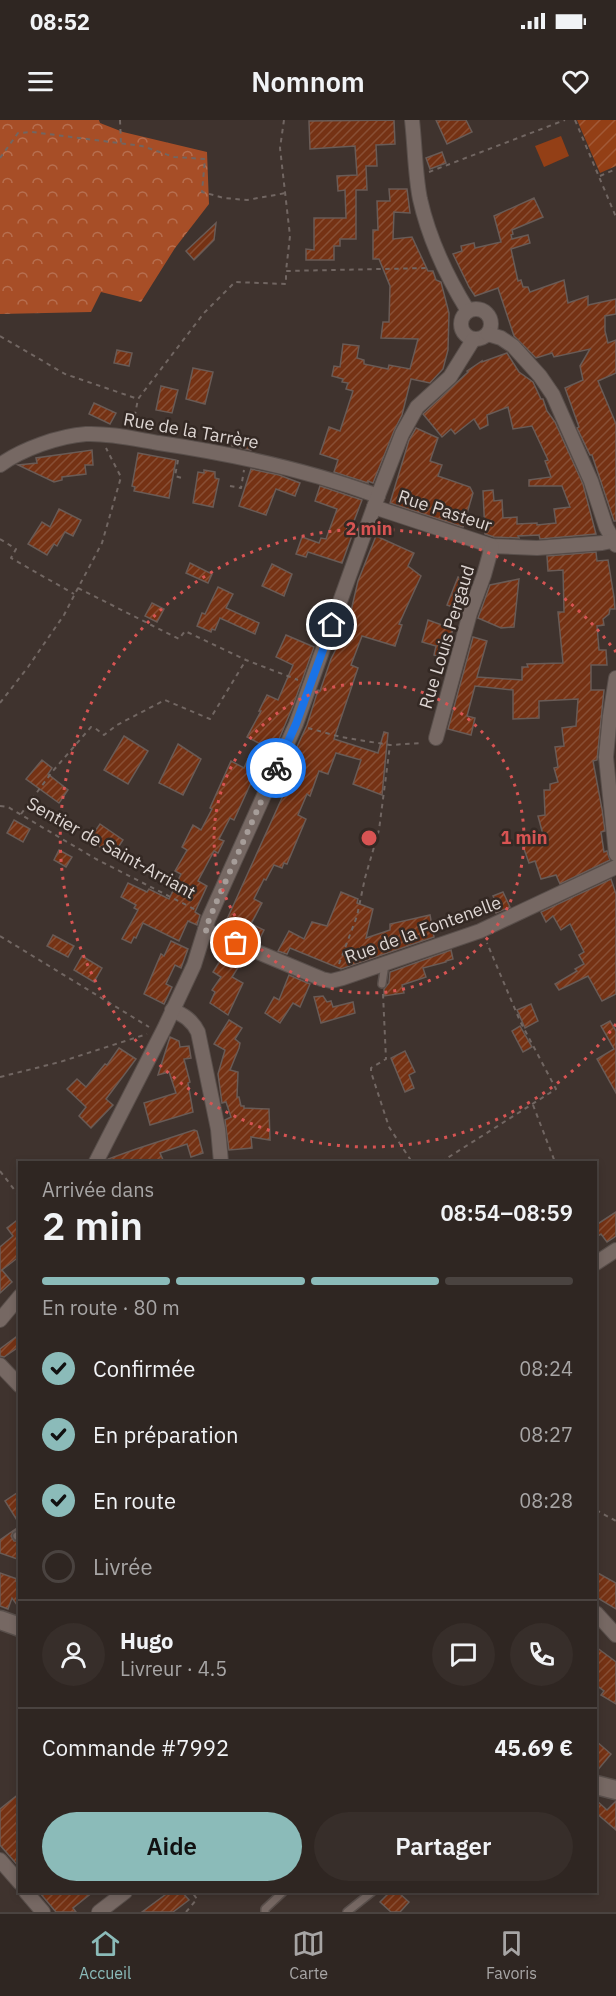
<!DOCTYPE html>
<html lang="fr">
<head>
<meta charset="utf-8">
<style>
	body { margin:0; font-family:"IBM Plex Sans",sans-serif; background:#372e2a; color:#f1f3f6; height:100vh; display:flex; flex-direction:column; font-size:22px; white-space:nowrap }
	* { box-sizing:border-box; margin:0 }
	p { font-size:20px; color:#a7a5a5 }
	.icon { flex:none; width:33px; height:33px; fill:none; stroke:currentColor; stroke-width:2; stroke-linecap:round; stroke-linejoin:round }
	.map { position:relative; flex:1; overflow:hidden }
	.sheet { position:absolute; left:18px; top:1041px; width:579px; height:732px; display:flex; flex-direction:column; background:#2f2622; border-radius:0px; box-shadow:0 3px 9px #0003,0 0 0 2px #4a4340 }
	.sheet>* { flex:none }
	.pin { position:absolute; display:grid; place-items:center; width:51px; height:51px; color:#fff; margin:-26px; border:3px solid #fff; border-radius:50%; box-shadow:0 2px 6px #0007 }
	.courier { position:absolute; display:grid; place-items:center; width:60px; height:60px; margin:-30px; border:4px solid #1a73e8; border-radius:50%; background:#fff; color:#222; box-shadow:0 2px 8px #0007 }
	.headline em { font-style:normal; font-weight:600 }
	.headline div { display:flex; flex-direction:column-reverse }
	.headline { display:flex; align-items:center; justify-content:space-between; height:102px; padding:0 24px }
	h1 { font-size:39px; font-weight:600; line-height:45px }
	.bar { display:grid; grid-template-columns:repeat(4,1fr); gap:9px 6px; align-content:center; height:72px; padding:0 24px }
	.bar i { height:8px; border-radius:4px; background:#4a4340 }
	.bar .on { background:#8bbbb9 }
	.bar p { grid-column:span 4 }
	.line { display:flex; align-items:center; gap:15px; padding:0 24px; border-top:2px solid #4a4340 }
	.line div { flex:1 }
	.round { display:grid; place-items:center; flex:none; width:63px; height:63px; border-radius:32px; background:#372e2a }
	ol { padding:0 24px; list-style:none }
	li { display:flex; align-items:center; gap:18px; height:66px }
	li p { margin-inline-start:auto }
	li .icon { padding:6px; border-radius:50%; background:#8bbbb9; color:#111; stroke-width:4 }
	li:last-child { color:#a7a5a5 }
	li i { width:33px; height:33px; border:3px solid #4a4340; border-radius:50% }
	.action { display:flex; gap:12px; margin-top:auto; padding:12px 24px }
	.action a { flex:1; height:69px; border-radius:36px; background:#8bbbb9; color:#111; font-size:24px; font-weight:600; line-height:69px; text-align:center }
	.action a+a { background:#372e2a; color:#f1f3f6 }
	.status { display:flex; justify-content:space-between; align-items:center; height:42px; padding:0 30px; background:#2f2622; direction:ltr }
	.status svg { height:16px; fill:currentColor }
	header { display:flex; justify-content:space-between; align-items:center; height:78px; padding:0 24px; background:#2f2622; font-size:27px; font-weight:600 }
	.dock { display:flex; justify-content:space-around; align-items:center; height:84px; border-top:2px solid #4a4340; background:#2f2622; font-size:16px; color:#a7a5a5 }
	.dock a { display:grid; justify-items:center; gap:3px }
	.dock .on { color:#8bbbb9 }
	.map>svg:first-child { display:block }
	.forest { fill:url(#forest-crowns) }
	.garden { fill:url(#garden-furrows) }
	.pitch { fill:#933f16 }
	.building { fill:url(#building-hatch); stroke:#695b56; stroke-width:1.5 }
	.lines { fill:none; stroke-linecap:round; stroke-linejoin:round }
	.lane-casing { stroke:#594f4b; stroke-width:10 }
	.street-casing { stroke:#594f4b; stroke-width:16 }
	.secondary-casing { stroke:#594f4b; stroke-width:21 }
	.path { stroke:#716662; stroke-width:2; stroke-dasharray:4.5 4.5; stroke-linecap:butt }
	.lane { stroke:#766863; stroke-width:7 }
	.street { stroke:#766863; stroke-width:14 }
	.secondary { stroke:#766863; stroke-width:18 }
	.done { stroke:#a69d99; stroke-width:6; stroke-dasharray:0 10.8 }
	.route { stroke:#1a73e8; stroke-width:8 }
	.ring { fill:none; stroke:#d85453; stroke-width:3; stroke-dasharray:3 6 }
	.labels { text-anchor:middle; stroke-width:5; stroke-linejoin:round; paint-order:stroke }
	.street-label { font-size:18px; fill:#ded6d3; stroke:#342924 }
	.centre { fill:#d85453; stroke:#342924; stroke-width:3 }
	.ring-label { font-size:18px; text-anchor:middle; font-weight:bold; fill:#d85453; stroke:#342924; stroke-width:5; stroke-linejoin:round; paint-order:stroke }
</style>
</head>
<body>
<div class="status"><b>08:52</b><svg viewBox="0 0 49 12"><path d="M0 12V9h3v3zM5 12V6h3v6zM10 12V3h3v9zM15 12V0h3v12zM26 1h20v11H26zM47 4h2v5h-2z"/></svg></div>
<header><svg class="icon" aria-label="menu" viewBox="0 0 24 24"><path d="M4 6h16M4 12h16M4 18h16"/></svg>Nomnom<svg class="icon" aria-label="heart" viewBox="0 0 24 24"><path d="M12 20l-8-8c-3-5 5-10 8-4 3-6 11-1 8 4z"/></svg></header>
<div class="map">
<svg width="616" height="1792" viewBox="0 0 616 1792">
	<defs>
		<pattern id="forest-crowns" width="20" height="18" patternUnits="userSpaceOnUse" patternTransform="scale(1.5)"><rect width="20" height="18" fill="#a74e27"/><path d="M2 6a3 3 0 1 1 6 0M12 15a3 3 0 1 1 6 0" fill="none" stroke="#b76f50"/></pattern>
		<pattern id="garden-furrows" width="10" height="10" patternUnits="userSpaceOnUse" patternTransform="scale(1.5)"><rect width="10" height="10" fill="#933f16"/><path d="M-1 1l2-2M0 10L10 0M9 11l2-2" fill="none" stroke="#a25a37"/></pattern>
		<pattern id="building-hatch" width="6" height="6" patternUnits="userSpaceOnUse" patternTransform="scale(1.5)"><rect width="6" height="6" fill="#753214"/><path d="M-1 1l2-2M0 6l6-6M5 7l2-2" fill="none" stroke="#884f35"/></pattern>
	</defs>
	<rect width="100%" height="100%" fill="#3f332e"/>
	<polygon class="forest" points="0,0 99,0 100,3 123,12 207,32 209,84 175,128 141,182 101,172 91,192 0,194"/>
	<polygon class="garden" points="577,0 616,0 616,46 600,53"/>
	<polygon class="pitch" points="561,16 569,36 544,47 535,26"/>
	<g class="building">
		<polygon points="394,0 395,24 376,25 377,46 366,46 367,70 356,70 356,119 340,119 340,126 334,126 334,140 306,140 306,129 314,130 314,98 346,98 345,70 338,71 337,56 357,55 355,26 310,29 309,1"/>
		<polygon points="436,0 466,0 472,12 447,24"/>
		<polygon points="442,32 446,43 430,49 426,38"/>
		<polygon points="389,69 407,69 410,93 394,92 393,119 412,117 428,151 433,151 436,160 441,162 449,193 448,230 443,249 430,263 411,259 402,295 394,311 373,363 368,361 368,363 334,352 338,340 320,334 329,307 340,311 353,271 346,269 348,263 342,262 343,259 332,256 334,246 340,247 343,224 359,226 357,238 364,240 364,244 388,249 389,245 410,249 418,219 381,218 383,202 389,202 390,166 379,139 373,139 373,110 378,110 377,81 390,81"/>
		<polygon points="534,78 543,97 512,110 513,114 511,115 512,119 528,115 530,123 511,129 518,161 521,160 523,167 528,167 530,172 564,160 568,183 588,176 588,185 616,179 616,194 605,196 605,211 608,223 616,220 616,253 598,261 616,304 616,401 614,401 592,335 590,335 577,308 579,307 565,268 583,260 580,246 590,229 554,237 552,233 536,238 514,216 498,168 475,176 469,167 453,134 462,131 461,126 474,123 475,128 501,122 494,96"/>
		<polygon points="216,103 214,120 194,140 186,131"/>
		<polygon points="117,230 132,233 129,246 114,243"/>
		<polygon points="507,233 519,252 533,262 541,279 543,279 547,291 555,302 583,364 596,414 540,419 539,415 518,416 519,418 494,417 485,414 483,371 493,370 494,381 502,380 503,398 517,397 517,404 537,403 537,405 556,403 554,389 570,387 562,366 529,366 529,360 551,357 545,341 548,340 532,306 513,309 508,287 487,295 488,305 480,309 474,299 455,314 451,309 442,317 423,294 468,252 467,251 482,241 482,242"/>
		<polygon points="193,248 213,252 205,284 186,279"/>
		<polygon points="161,266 178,270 172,293 156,290"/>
		<polygon points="94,283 116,293 110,304 89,294"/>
		<polygon points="416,308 438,318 430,341 442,345 438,356 470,367 473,373 463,407 390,383 409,320"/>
		<polygon points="235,317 253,320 251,330 232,326"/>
		<polygon points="92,330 93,345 85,345 86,354 62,357 62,360 54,362 18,345 37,343 36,338"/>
		<polygon points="138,333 176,340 169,378 134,371 135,367 132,366"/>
		<polygon points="251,349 279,355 300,363 295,376 276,369 266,395 239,386"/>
		<polygon points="204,350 215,352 215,358 219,359 213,387 193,383 198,352 204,353"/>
		<polygon points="320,366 362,380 351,409 354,410 342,443 308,432 306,437 296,434 302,417 319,423 321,418 326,419 337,389 315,381"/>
		<polygon points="59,389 81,400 73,416 65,412 57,426 54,424 47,435 28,424 42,402 50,407"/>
		<polygon points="376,416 414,433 408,446 421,456 399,504 402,505 395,526 362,516 351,545 358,548 334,619 378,633 384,612 388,613 382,675 353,664 361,640 336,633 328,654 319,651 310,676 307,674 298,695 306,699 287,744 284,743 282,748 274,745 266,760 264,759 254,779 262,783 251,804 264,810 258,822 223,808 291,658 296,642 291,640 307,605 318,570 320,571 331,539 339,523 341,524 351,491 358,461"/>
		<polygon points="596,432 597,441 608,440 614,477 615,489 610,489 609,494 603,499 604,505 597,506 599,530 606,530 607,545 591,545 591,570 604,570 597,640 593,641 602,689 605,711 601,712 604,732 607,731 610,740 560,764 556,755 541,759 535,741 529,743 523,726 545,722 538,696 545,695 544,670 550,670 550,664 558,662 554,648 558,647 555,627 564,626 562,608 576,606 578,579 539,581 539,598 513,599 513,570 475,566 467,596 475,598 471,615 448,609 473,517 487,521 477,557 522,560 522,547 528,547 527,544 563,543 558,492 564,492 563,450 548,451 547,436"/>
		<polygon points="190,443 212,454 208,463 186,453"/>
		<polygon points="272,444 292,454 284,476 262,466"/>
		<polygon points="458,457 469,463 458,489 447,485"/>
		<polygon points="519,459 514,507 501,508 478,498 490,465"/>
		<polygon points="218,467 233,474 226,488 259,503 255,514 220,498 215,510 212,509 211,512 197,506 202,493 205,494"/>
		<polygon points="152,483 164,489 157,502 145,496"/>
		<polygon points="428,500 453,509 444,539 434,535 436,526 422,522"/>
		<polygon points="286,515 314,527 293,586 274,631 247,617 261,591 259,591 267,575 278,580 293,545 276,537"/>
		<polygon points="124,616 148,631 128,664 104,650"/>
		<polygon points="178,624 201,639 183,675 159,663"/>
		<polygon points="248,639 259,645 254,653 255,654 234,700 230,698 219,719 224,721 218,733 214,731 198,761 207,766 195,792 200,795 197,805 188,801 179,821 143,803 136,818 134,817 131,823 122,819 138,790 134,788 136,785 121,777 128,763 147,772 149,769 169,779 181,754 175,751 187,730 182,727 193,705 201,710 212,689 210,688 231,641 244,648"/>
		<polygon points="42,640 52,648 48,654 68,670 59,683 26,659"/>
		<polygon points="14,700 30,709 23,722 7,713"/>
		<polygon points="100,704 123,720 113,735 89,720"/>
		<polygon points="59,730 72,737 66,747 54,740"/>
		<polygon points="611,759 616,774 616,874 602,881 588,856 559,870 555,864 577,851 575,849 584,844 579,835 584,832 570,804 561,810 553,796 546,802 541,792"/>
		<polygon points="341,772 358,779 357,783 373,789 366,818 390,810 390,804 430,795 434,817 341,849 290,828 287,834 278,831 289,811 304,819 312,802 327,806"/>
		<polygon points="503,772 510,787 496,793 492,784 496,782 493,776"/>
		<polygon points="53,815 74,826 68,837 47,826"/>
		<polygon points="171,821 188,829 181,848 175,845 166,864 172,867 164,884 144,874 161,834 164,836"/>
		<polygon points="451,830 453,839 446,841 446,842 423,848 426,857 402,865 404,873 384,876 384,869 389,863 390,852"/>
		<polygon points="82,836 102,848 94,862 74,850"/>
		<polygon points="223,836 239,846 232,857 243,863 228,895 210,883 215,872 212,870 221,857 213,852"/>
		<polygon points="289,855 310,864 300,887 293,883 280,903 265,893 274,877 279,880"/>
		<polygon points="323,876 327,882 331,881 333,887 353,882 355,893 321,903 314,877"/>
		<polygon points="531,884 538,901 525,908 517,890"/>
		<polygon points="229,900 242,908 235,919 240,923 239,928 230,950 238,952 237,977 239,977 241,986 244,986 244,988 269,989 270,1020 251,1017 252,1028 229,1030 225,1000 231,997 226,982 222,983 218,954 225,930 214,924"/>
		<polygon points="610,901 616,911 616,973 597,939 614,929 601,906"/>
		<polygon points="520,906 532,927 523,932 512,911"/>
		<polygon points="170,917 179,921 180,927 189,926 191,938 184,939 190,962 188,963 193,992 150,1005 144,983 176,973 169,952 158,955"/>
		<polygon points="119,928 136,939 106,979 113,985 91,1008 79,996 86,987 67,969 77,959 86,967 105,944 107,945"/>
		<polygon points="405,931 415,952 409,955 414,968 405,972 391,938"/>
		<polygon points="194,1010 197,1011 203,1033 191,1037 187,1024 160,1033 164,1042 106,1042 108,1039 136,1029"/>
		<polygon points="616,1092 616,1116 607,1122 601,1114 596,1117 596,1105"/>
		<polygon points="20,1098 20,1136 2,1150 12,1162 0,1173 0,1127 13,1116 7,1108"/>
		<polygon points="20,1214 20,1226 4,1237 0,1236 0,1229"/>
		<polygon points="20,1371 20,1405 5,1381"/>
		<polygon points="20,1406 20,1408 13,1412 11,1416 14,1421 20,1421 20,1440 0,1433 0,1420"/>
		<polygon points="596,1452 616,1463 616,1489 596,1477"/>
		<polygon points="0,1453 17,1459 16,1461 20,1462 20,1489 12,1478 8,1489 0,1486"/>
		<polygon points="596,1527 616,1542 616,1584 601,1575 604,1571 596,1565"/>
		<polygon points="596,1621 611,1634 596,1652"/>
		<polygon points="20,1673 20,1748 0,1725 0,1689"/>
		<polygon points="596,1680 607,1690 616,1681 616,1710 596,1693"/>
		<polygon points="39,1772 93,1772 73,1788 76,1792 56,1792"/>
		<polygon points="169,1772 182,1772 189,1780 173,1792 142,1792"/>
		<polygon points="390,1772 398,1772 409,1782 400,1792 391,1792 380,1782"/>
	</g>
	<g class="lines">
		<g class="lane-casing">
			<g id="lane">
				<polyline points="382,864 385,844"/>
				<polyline points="17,1416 20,1414"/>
				<polyline points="265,1792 265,1789 283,1772"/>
				<polyline points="347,1792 372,1772"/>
			</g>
		</g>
		<g class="street-casing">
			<g id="street">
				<path d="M 412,0 C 415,26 415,54 420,79 C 429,119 447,157 468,191"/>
				<circle cx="476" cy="204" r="15"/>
				<polyline points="488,214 501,218 513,226 540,256 553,275 591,361 606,407 616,425"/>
				<path d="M 0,345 C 22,329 59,316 86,314 C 110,313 135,319 159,323 C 233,334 308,350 378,376"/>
				<polyline points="374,387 492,426 537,428 602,423 616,420"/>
				<polyline points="616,558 610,596 606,637 616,734"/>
				<polyline points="436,618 470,493 484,455 492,426"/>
				<polyline points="205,810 322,859 331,861 343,858 480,811 616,747"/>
				<path d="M 172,890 C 184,895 192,900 198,912 L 218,1009 L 221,1042"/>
				<polyline points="96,1042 164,909 194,845 208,800 296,604 379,373 402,314 417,287 450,257 473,220"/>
				<polyline points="596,1143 616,1130"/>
				<polyline points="0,1200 20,1176"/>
				<polyline points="0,1245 20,1266"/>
				<polyline points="596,1493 616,1515"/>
				<polyline points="0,1740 20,1763"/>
				<polyline points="26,1772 43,1792"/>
				<polyline points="99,1792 125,1772"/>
			</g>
		</g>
		<g class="secondary-casing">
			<g id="secondary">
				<polyline points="0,1500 20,1507"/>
				<polyline points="596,1665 616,1670"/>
			</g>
		</g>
		<g class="path">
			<polyline points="120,0 121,24"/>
			<polyline points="284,0 280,28 290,116 286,151"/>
			<polyline points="575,0 616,97"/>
			<polyline points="0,38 18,13 32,12 142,26 174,37 205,39 202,72 224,78 247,80 286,73"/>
			<polyline points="429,52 565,0"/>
			<polyline points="600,56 616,49"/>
			<polyline points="0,216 65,254 138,279"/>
			<polyline points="133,305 138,279 204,193 235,162 286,164 286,151 430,148"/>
			<polyline points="178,340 175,356 185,359"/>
			<polyline points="230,366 241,368 244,350"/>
			<polyline points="0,419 16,429 11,438 74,474"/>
			<polyline points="78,468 179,519 185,511 246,540 298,560"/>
			<polyline points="0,583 28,547 64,495 78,468 102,423 121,357 106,328"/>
			<polyline points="308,608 341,617 390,625 423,623"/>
			<polyline points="0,686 8,687 96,739 198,791"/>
			<polyline points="21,694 52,652 91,607 95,608 104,615 117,605 165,580 210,599 246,540"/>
			<polyline points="0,816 149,907"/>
			<polyline points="339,844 357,796 365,758 379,710 390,625"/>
			<polyline points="383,874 386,939 371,948 371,952 389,1007 412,1042"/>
			<polyline points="0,957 60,942 147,914"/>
			<polyline points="533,985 555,1042"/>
			<polyline points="441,1042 556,969 520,901 487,823"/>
			<polyline points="0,1051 20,1077"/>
			<polyline points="596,1390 616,1401"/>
			<polyline points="186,1792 197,1779 192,1772"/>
		</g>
		<use href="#lane" class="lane"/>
		<use href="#street" class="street"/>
		<use href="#secondary" class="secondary"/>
	</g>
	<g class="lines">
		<polyline class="done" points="236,823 205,810 216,783 276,648"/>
		<polyline class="route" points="276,648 296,604 332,505"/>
	</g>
	<g class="ring">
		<circle cx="369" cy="718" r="155"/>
		<path d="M616 904A309 309 0 1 1 616 532"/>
	</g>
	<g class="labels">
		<g class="street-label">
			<text transform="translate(191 311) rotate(10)" y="6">Rue de la Tarrère</text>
			<text transform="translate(445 391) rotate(18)" y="6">Rue Pasteur</text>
			<text transform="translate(447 517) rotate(-73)" y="6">Rue Louis Pergaud</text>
			<text transform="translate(111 728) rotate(29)" y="6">Sentier de Saint-Arriant</text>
			<text transform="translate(423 810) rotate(-20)" y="6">Rue de la Fontenelle</text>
		</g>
	</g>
	<circle cx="369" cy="718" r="9" class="centre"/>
	<g class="ring-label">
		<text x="369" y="415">2 min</text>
		<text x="524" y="724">1 min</text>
	</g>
</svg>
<div class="pin" style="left:236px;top:823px;background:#ea580c"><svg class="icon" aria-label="bag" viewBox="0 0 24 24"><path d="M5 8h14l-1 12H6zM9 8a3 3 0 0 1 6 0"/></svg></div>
<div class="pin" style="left:332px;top:505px;background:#1f2937"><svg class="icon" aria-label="home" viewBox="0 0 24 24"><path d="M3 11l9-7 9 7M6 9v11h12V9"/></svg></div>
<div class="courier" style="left:276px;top:648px"><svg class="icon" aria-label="bike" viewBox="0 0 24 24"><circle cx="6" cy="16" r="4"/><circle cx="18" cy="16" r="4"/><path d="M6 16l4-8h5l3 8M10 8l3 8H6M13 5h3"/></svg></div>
<section class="sheet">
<div class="headline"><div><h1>2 min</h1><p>Arrivée dans</p></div><em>08:54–08:59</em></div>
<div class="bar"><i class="on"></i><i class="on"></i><i class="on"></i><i></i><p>En route · 80 m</p></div>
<ol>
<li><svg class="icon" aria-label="check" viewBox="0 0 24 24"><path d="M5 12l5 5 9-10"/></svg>Confirmée<p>08:24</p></li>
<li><svg class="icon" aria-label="check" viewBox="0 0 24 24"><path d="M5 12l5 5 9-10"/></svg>En préparation<p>08:27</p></li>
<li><svg class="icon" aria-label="check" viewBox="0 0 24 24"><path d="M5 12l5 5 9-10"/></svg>En route<p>08:28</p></li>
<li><i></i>Livrée</li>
</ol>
<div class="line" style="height:108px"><a class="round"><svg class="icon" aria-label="person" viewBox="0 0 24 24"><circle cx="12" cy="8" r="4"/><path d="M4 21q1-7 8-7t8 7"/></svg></a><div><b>Hugo</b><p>Livreur · 4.5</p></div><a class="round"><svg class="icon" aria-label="chat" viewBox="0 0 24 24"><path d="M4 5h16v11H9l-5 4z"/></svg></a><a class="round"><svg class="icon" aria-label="phone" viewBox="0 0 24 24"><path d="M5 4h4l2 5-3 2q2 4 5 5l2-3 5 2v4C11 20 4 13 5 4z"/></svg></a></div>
<div class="line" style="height:78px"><div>Commande #7992</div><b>45.69 €</b></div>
<div class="action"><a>Aide</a><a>Partager</a></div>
</section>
</div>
<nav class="dock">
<a class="on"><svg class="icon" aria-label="home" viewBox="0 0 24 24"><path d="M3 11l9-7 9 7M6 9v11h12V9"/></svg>Accueil</a>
<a><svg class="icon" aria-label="map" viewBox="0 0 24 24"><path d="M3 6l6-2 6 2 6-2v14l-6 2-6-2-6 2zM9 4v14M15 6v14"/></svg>Carte</a>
<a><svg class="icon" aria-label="saved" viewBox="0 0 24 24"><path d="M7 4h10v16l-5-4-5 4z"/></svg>Favoris</a>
</nav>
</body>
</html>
